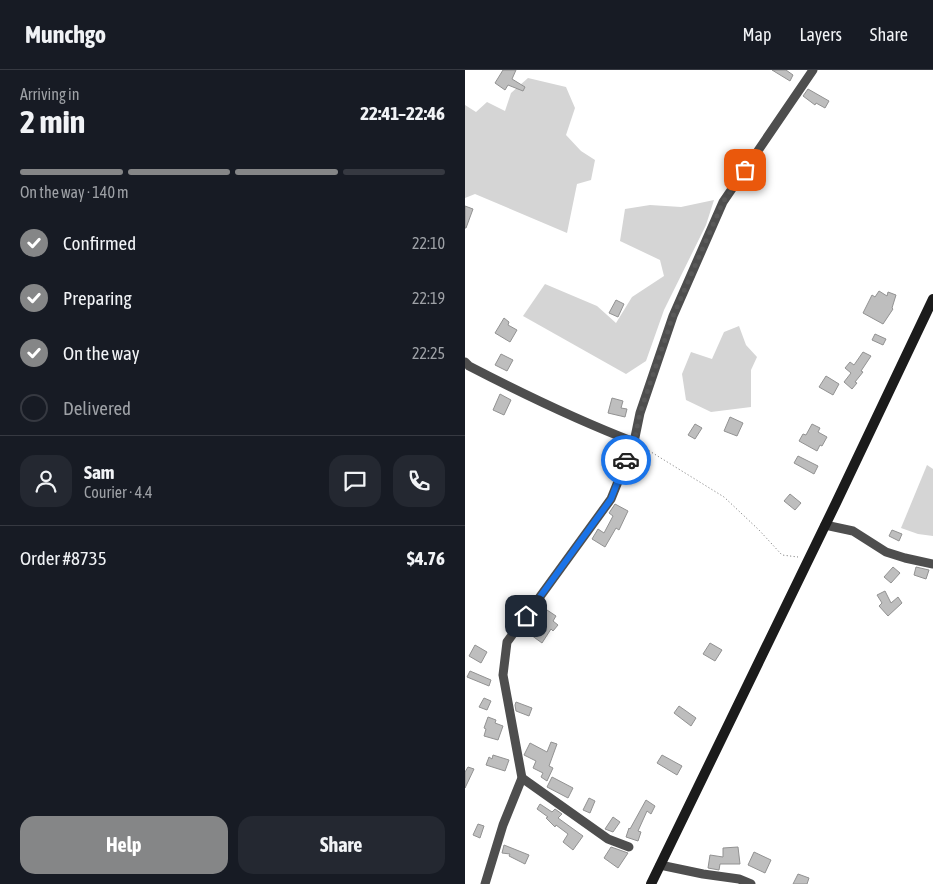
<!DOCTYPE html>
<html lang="en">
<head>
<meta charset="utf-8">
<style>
	body { margin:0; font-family:"Asap Condensed",sans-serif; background:#242831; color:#f1f3f6; height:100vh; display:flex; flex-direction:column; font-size:19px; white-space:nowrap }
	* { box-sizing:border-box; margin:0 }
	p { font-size:16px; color:#9ea1a6 }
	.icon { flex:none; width:28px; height:28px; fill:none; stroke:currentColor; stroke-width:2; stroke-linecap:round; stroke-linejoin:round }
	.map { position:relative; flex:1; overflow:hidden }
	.sheet { display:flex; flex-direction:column; background:#171b24; width:465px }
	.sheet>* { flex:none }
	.pin { position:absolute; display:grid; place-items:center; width:42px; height:42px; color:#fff; margin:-21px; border-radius:10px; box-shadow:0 2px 8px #0006 }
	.courier { position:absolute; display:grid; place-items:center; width:50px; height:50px; margin:-25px; border:4px solid #1a73e8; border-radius:50%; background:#fff; color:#222; box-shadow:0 1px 6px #0007 }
	.overview em { font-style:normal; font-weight:700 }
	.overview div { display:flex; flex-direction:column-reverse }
	.overview { display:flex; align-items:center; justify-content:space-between; height:85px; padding:0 20px }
	h1 { font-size:32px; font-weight:700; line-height:38px }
	.bar { display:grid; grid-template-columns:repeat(4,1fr); gap:8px 5px; align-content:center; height:60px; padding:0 20px }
	.bar i { height:6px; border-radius:4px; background:#363941 }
	.bar .selected { background:#858687 }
	.bar p { grid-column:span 4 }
	.line { display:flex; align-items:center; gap:12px; padding:0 20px; border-top:1px solid #363941 }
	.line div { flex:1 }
	.round { display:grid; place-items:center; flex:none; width:52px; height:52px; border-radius:15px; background:#242831 }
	ol { padding:0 20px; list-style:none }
	li { display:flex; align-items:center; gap:15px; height:55px }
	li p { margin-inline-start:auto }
	li .icon { padding:5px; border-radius:50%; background:#858687; color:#fff; stroke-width:4 }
	li:last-child { color:#9ea1a6 }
	li i { width:28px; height:28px; border:2px solid #363941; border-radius:50% }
	.button { display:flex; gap:10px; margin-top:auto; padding:10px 20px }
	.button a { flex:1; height:58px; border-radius:15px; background:#858687; color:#fff; font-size:20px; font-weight:700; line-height:58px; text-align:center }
	.button a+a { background:#242831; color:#f1f3f6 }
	header { display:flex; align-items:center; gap:30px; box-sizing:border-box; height:70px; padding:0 25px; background:#171b24; border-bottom:1px solid #363941 }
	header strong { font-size:24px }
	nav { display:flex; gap:28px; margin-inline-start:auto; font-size:18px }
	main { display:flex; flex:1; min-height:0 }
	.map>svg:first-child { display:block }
	.green { fill:#d5d5d5 }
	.building { fill:#bebebe; stroke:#929292 }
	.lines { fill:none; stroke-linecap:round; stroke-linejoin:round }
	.path { stroke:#707070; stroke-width:1; stroke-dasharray:1 2.5; stroke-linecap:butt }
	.street { stroke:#4e4e4e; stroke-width:9 }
	.secondary { stroke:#1b1b1b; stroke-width:10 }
	.done { stroke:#595959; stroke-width:5; stroke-dasharray:0 9 }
	.route { stroke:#1a73e8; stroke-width:6 }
</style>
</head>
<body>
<header>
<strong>Munchgo</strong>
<nav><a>Map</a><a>Layers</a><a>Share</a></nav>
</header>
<main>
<section class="sheet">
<div class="overview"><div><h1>2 min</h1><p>Arriving in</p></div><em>22:41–22:46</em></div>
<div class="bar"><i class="selected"></i><i class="selected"></i><i class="selected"></i><i></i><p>On the way · 140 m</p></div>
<ol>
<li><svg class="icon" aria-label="check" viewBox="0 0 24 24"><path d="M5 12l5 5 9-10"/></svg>Confirmed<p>22:10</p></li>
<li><svg class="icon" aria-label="check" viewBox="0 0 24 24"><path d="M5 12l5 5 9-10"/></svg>Preparing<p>22:19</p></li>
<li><svg class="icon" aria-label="check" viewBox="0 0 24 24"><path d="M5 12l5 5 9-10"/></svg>On the way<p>22:25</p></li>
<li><i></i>Delivered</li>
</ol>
<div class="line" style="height:90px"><a class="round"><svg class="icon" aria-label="person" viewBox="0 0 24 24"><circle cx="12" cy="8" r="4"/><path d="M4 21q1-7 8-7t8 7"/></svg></a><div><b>Sam</b><p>Courier · 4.4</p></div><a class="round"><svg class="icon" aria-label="chat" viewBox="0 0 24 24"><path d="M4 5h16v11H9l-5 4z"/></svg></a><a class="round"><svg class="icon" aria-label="phone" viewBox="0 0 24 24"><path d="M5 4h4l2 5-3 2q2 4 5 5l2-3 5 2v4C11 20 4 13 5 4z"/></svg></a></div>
<div class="line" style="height:65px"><div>Order #8735</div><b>$4.76</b></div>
<div class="button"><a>Help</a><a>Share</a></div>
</section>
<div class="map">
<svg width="468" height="814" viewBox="0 0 468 814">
	<rect width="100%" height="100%" fill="#fff"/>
	<g class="green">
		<polygon points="63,8 101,17 110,38 101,65 116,81 130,90 126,110 112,114 102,163 10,124 0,128 0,35 11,42 22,32 40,41 46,23"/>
		<polygon points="249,130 241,155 199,240 181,291 161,304 58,246 80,214 132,236 151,253 167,227 199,206 195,190 155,171 160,139 185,135 216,137"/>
		<polygon points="274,256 281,275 292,287 286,300 286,337 246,342 221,330 217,304 226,282 247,289 259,262"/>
		<polygon points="462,395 468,399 468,466 453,464 436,458"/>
	</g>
	<g class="building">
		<polygon points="38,0 51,0 47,9 60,17 58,21 43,15 40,20 30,13"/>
		<polygon points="307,0 321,0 328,5 325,11"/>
		<polygon points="343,19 364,31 360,38 351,33 350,35 338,26"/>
		<polygon points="0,136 8,139 1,158 0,158"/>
		<polygon points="414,221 422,226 423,222 431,225 427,238 428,239 418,254 398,243 407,225 410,227"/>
		<polygon points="151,230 159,234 153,247 144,243"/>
		<polygon points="39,248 44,252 43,255 52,260 45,272 30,263"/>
		<polygon points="410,264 421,269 418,275 407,270"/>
		<polygon points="398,282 406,286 396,301 398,302 390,312 392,313 387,319 379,312 386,303 380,298 385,292 389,295"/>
		<polygon points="36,284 48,290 42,301 30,295"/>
		<polygon points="361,306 374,314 368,325 354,317"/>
		<polygon points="35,324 46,330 39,345 28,340"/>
		<polygon points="147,328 158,331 156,338 162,339 160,347 143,343"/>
		<polygon points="265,347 278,353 272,366 259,361"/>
		<polygon points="230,354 237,358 230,369 223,365"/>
		<polygon points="347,354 355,358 353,362 362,367 357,376 355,375 352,381 334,371 338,364 341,365"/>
		<polygon points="333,386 353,396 349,404 329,393"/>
		<polygon points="325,424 336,433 330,440 319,431"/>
		<polygon points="150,434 163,441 154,460 151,458 140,477 127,469 133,459 139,463 148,446 144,443"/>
		<polygon points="427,460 437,464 434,471 424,466"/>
		<polygon points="428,497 435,503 426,513 419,507"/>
		<polygon points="451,497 464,500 461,509 449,505"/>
		<polygon points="420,521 426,533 433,527 437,533 423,546 414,536 417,533 412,525"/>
		<polygon points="79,538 91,546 88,551 93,555 88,561 86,559 77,573 66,565 75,552 71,549"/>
		<polygon points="245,573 257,580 250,591 238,584"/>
		<polygon points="10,575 22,582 16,593 4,586"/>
		<polygon points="5,601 26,610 24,616 2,607"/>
		<polygon points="19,628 26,631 22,640 14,637"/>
		<polygon points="51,632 67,638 64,646 51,641 50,635"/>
		<polygon points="214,636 231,648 226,656 209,643"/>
		<polygon points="23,647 31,650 30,653 38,656 33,670 19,666 21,659 19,658"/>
		<polygon points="86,672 92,674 84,696 88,698 82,711 76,707 78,703 68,698 71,691 59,685 65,673 82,682"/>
		<polygon points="28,685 44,690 40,701 21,695 24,687 27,689"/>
		<polygon points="197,685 217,696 212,705 192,693"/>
		<polygon points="3,697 9,699 0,718 0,702"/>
		<polygon points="87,707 108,718 103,728 82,717"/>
		<polygon points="124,728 130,731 125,743 118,740"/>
		<polygon points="181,730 190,736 186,744 182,741 173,761 176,762 173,771 161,767 164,758 165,759"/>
		<polygon points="75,734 87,742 90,739 97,744 93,748 118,766 108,780 98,772 103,764 91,755 90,757 81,748 83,747 72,739"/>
		<polygon points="148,747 155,752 148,762 140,759"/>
		<polygon points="13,754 19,756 15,768 8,765"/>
		<polygon points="39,775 64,785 60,794 44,786 45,784 37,783"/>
		<polygon points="146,777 163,783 153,798 139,788"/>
		<polygon points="273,777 275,794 255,794 254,800 243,798 245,785 258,787 258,778"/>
		<polygon points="289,782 306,790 300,803 283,795"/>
		<polygon points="333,804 344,808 342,814 328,814"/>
	</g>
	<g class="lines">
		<polyline class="path" points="178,377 259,427 294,460 317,485 333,487"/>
		<g class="street">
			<path d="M 0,292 L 4,296 C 58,324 112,350 169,372"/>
			<polyline points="360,455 388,461 421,482 440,488 468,494"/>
			<polyline points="57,708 143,769 164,777"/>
			<polyline points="195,795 238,804 274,809 286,814"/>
			<polyline points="20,814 38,755 57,708 38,605 42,572 146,429 169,372 175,343 208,246 258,132 348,0"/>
		</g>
		<polyline class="secondary" points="186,814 371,433 468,229"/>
	</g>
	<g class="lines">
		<polyline class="done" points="161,390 169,372 175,343 208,246 258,132 280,100"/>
		<polyline class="route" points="61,546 146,429 161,390"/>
	</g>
</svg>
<div class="pin" style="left:280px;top:100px;background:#ea580c"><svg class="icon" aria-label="bag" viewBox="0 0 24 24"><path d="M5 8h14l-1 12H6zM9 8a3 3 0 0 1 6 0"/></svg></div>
<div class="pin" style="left:61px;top:546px;background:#1f2937"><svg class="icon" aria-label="home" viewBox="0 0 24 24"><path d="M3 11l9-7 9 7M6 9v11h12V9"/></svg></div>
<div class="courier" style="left:161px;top:390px"><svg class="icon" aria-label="car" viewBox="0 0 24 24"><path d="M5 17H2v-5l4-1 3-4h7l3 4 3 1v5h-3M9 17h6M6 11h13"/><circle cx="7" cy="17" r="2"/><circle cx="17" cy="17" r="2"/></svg></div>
</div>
</main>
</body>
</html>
